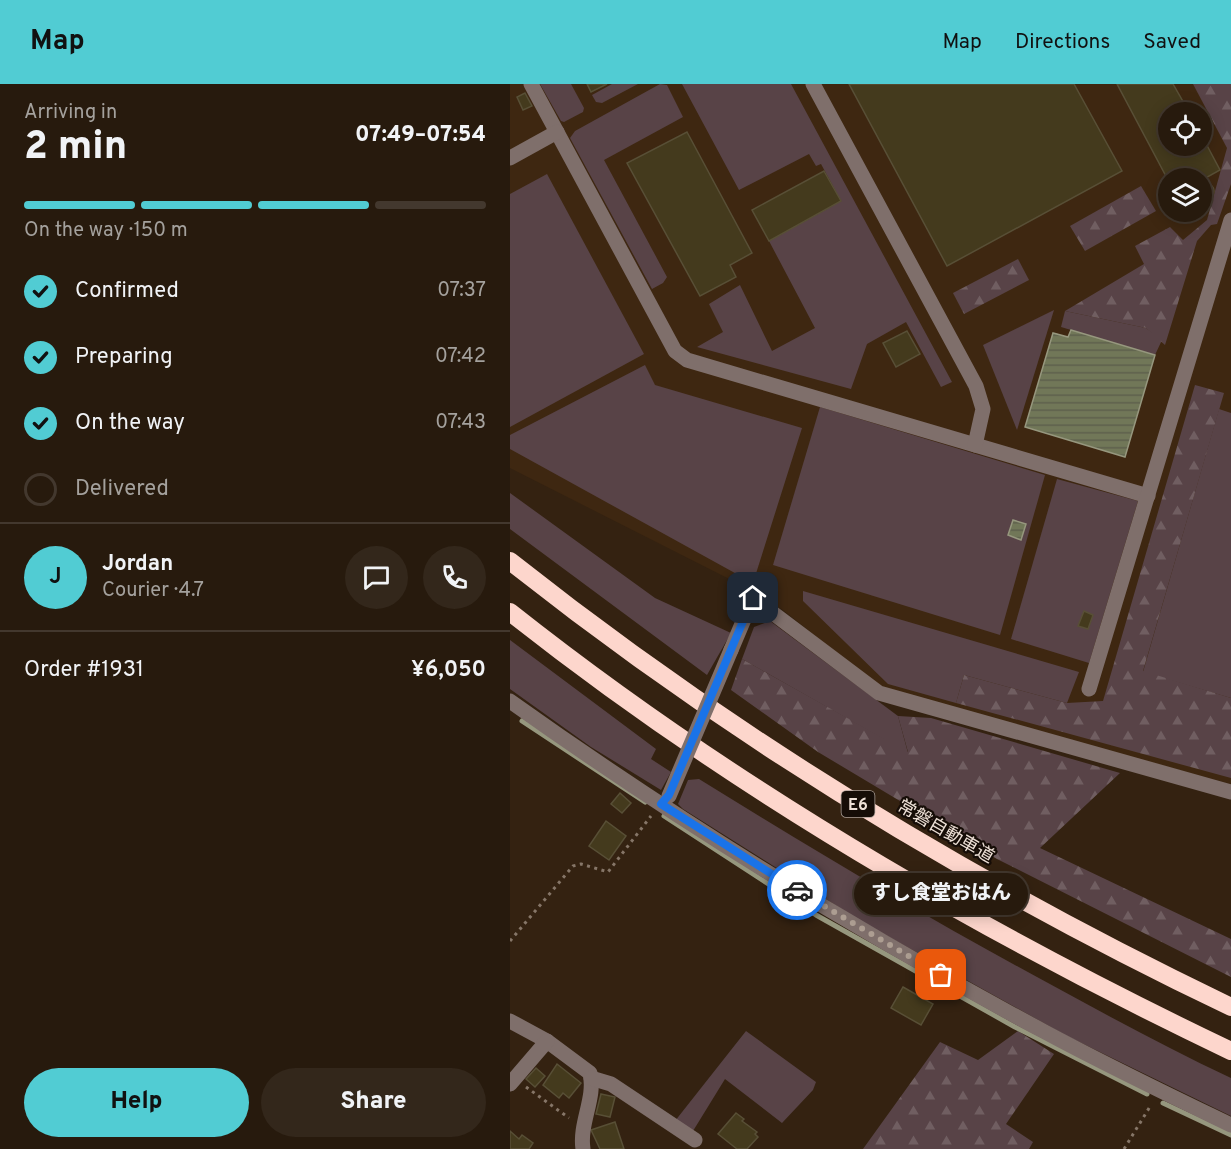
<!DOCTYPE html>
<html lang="en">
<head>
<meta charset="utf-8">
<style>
	body { margin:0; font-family:Overpass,"Noto Sans JP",sans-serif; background:#33271b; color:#f1f3f6; height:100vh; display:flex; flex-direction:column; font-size:22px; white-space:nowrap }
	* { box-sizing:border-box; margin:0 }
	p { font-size:20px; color:#a4a19d }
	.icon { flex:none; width:33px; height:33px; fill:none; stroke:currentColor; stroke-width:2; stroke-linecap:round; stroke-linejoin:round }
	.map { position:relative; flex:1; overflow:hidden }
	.details { display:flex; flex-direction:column; background:#271a0d; width:510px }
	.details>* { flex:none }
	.buttons { position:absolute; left:648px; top:18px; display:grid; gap:12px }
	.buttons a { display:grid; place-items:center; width:54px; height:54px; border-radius:50%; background:#271a0d; box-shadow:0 3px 15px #0003,0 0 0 2px #43382e; font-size:30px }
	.pin { position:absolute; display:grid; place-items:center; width:51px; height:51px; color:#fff; margin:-26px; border-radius:12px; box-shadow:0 3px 9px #0006 }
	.courier { position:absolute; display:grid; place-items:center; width:60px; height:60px; margin:-30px; border:4px solid #1a73e8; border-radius:50%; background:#fff; color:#222; box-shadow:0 2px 8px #0007 }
	.bubble { position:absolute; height:42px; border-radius:21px; background:#271a0d; box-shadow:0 3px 15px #0003,0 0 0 2px #43382e; font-size:20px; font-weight:800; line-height:42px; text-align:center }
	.summary em { font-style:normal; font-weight:800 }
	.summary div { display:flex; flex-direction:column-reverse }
	.summary { display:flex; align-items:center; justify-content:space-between; height:102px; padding:0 24px }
	h1 { font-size:39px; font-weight:800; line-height:45px }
	.bar { display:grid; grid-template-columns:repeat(4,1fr); gap:9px 6px; align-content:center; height:72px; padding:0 24px }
	.bar i { height:8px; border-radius:4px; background:#43382e }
	.bar .active { background:#51ccd3 }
	.bar p { grid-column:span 4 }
	.line { display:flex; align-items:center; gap:15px; padding:0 24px; border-top:2px solid #43382e }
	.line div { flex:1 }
	.round { display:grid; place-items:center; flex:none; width:63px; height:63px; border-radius:32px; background:#33271b }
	ol { padding:0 24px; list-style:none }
	li { display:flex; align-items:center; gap:18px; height:66px }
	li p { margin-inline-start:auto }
	li .icon { padding:6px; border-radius:50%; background:#51ccd3; color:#111; stroke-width:4 }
	li:last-child { color:#a4a19d }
	li i { width:33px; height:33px; border:3px solid #43382e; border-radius:50% }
	.action { display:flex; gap:12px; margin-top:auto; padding:12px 24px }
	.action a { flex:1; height:69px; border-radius:36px; background:#51ccd3; color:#111; font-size:24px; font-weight:800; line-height:69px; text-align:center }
	.action a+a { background:#33271b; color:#f1f3f6 }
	header { display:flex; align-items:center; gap:36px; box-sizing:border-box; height:84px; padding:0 30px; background:#51ccd3; color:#111 }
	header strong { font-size:28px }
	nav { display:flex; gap:33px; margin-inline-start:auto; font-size:21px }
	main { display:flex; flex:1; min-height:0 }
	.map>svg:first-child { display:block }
	.built { fill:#3e2711; fill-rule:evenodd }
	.green { fill:#584347 }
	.forest { fill:url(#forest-firs) }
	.water { fill:url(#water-rules); stroke:#96977e; stroke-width:1.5 }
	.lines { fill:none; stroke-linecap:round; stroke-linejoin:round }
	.stream { stroke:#96977e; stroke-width:5 }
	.building { fill:#443a1d; stroke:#584f36; stroke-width:1.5 }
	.path { stroke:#867668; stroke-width:3; stroke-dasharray:3 4.5; stroke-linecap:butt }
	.minor { stroke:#7f6f6b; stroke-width:15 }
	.highway { stroke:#fdd6cc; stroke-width:18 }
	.minor-bridge { stroke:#7f6f6b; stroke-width:15 }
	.done { stroke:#ad9e92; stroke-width:6; stroke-dasharray:0 10.8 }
	.route { stroke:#1a73e8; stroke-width:8 }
	.labels { text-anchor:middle; stroke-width:4.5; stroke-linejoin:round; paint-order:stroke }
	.shield { fill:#160d07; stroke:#ada199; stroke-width:1.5 }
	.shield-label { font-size:16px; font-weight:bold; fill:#eee1d7 }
	.street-label { font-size:18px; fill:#eee1d7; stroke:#160d07 }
</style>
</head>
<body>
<header>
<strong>Map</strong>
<nav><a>Map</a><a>Directions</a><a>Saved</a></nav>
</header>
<main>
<section class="details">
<div class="summary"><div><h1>2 min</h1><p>Arriving in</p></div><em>07:49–07:54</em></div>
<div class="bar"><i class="active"></i><i class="active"></i><i class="active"></i><i></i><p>On the way · 150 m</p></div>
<ol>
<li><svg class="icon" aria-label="check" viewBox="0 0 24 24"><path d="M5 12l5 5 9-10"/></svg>Confirmed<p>07:37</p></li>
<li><svg class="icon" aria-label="check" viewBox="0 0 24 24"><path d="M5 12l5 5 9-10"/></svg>Preparing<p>07:42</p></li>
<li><svg class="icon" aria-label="check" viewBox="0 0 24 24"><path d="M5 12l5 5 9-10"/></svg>On the way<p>07:43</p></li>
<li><i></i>Delivered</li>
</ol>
<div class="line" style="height:108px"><b class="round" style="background:#51ccd3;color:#111">J</b><div><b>Jordan</b><p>Courier · 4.7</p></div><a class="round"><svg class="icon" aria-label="chat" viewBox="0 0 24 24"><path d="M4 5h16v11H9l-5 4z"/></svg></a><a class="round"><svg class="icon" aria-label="phone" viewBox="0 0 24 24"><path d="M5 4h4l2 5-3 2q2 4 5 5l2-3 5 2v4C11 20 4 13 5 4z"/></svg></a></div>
<div class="line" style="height:78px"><div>Order #1931</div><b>¥6,050</b></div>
<div class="action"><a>Help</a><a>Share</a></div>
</section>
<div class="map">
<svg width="721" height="1065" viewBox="0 0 721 1065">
	<defs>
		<pattern id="forest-firs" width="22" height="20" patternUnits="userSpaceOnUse" patternTransform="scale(1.5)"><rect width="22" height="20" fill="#584347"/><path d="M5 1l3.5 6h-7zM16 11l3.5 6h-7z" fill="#705e61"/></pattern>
		<pattern id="water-rules" width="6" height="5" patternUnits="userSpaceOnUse" patternTransform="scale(1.5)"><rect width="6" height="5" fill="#717758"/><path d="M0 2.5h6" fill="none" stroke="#5e604d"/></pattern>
	</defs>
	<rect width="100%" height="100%" fill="#342211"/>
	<path class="built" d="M 0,0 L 721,0 L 721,700 L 373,606 L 273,526 L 243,507 L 0,384 ZM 658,28 L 692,28 L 692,62 L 658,62 ZM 658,94 L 692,94 L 692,128 L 658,128 Z"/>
	<g class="green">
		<polygon points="30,0 61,0 74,24 73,28 54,38 51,37"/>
		<polygon points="102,0 128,0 92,19 86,18 82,11"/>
		<polygon points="150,0 157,1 173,33 94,76 157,193 153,199 142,205 60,54 65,47"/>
		<polygon points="172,0 281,0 442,298 431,303 396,238 357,260 341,305 187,263 213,248 199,220 230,201 262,267 305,244 259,157 331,117 311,80 306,82 299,70 229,106"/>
		<polygon points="37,90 134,270 0,343 0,110"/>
		<polygon points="544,226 507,346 473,261"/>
		<polygon points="555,227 636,244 652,256 645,271 551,243"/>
		<polygon points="135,281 145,301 292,344 243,499 0,365 0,351"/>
		<polygon points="310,323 535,391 490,551 263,481"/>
		<polygon points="709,325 721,329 721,614 633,588"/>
		<polygon points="547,395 628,417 579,579 501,555"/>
		<polygon points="0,409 145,514 221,549 197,591 0,445"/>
		<polygon points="293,507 569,588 557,619 454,591 446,619 378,600 293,517"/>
		<polygon points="260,537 388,632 398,669 232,575 244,543"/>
		<polygon points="0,556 146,665 141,675 161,688 151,706 81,663 0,605"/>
		<path d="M 189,695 C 300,764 412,831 527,893 C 591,928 655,963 721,994 L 721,1032 L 557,952 L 354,839 L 173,725 L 168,720 L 178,696 Z"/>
		<polygon points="236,947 306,998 303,1006 272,1039 215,995 183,1047 165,1037"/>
	</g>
	<g class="forest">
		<polygon points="683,0 721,0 721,100 707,140 701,141 687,157 655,261 636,244 555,227 634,180 625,162 660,143 673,156 697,136 717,64"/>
		<polygon points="631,102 646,127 575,167 560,142"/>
		<polygon points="508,175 519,196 454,230 443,209"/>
		<polygon points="685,301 714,309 633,587 721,614 721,694 446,619 454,591 557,619 593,617"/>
		<polygon points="232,575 398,668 388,632 421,634 610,689 530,764 721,855 721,893 487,775 308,668 221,606"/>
		<polygon points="508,947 544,970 496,1040 523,1058 519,1065 353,1065 430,958 468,976"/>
	</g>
	<g class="water">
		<polygon points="561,246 645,271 615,373 515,343 543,249 558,253"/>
		<polygon points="503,436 516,440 511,456 498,451"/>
	</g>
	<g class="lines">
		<g class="stream">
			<polyline points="12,637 135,718"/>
			<polyline points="154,732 306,831 505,943 637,1010"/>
			<polyline points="653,1019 721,1051"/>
		</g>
	</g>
	<g class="building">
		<polygon points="77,0 97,0 81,8"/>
		<polygon points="339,0 564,0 612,87 437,182"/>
		<polygon points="607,0 663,0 679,28 658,28 658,62 692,62 692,52 710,86 692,96 658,96"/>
		<polygon points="15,9 22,22 13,26 7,13"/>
		<polygon points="177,48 242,169 220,181 226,193 190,212 117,79"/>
		<polygon points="314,87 331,117 259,157 242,126"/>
		<circle cx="697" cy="107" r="7"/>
		<polygon points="397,247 410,270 386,283 373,259"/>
		<polygon points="574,527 583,531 578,545 568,542"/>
		<polygon points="110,709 121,719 112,729 101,720"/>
		<polygon points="96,737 116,752 99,776 79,762"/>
		<polygon points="393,903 423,920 411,941 381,924"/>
		<polygon points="47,980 71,999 59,1014 53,1009 49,1014 33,1001"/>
		<polygon points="26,984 35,992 25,1003 16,995"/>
		<polygon points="91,1010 105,1013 100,1033 86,1030"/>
		<polygon points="226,1029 234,1035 232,1037 247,1048 245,1050 248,1053 237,1065 227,1065 208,1050"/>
		<polygon points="105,1038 114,1065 90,1065 81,1046"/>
		<polygon points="0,1047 9,1055 12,1051 23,1059 19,1065 0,1065"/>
	</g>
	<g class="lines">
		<g class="path">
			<polyline points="0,857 63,782 71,780 98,788 141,732"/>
			<polyline points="16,1003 59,1034"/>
			<polyline points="614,1065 641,1021"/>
		</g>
		<g class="minor">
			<polyline points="21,0 165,267 177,276 638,412"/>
			<polyline points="303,0 466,302 473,325 465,361"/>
			<polyline points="0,74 47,48"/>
			<polyline points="221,566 243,514 369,609 721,708"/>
			<polyline points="579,605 721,136"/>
			<path d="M 0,617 C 171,739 350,849 535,948 C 596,981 659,1011 721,1041"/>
			<path d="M 0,937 L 37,957 L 80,989 C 86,1014 69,1039 73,1065"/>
			<polyline points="81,994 101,1000 185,1056"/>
			<polyline points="0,1000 37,957"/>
		</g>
		<g class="highway">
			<path d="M 0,477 C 222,653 466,801 721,923"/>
			<path d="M 0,528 C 221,703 467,846 721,967"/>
		</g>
		<polyline class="minor-bridge" points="159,712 221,566"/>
	</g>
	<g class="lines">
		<polyline class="done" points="287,806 431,891"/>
		<polyline class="route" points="243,514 159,711 151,720 287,806"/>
	</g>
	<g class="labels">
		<rect class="shield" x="331.5" y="707" width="33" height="26" rx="4.5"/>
		<g class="shield-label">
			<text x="348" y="726">E6</text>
		</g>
		<g class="street-label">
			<text transform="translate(436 747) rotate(30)" y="6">常磐自動車道</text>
		</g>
	</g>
</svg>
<div class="buttons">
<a><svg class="icon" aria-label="locate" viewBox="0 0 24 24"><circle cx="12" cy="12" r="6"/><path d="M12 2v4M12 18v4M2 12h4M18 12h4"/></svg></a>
<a><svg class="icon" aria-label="layers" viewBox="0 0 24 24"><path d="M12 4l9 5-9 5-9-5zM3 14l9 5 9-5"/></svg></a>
</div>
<div class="pin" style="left:431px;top:891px;background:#ea580c"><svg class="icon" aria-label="bag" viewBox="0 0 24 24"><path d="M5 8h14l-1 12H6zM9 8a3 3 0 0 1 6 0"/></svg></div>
<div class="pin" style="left:243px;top:514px;background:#1f2937"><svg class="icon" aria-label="home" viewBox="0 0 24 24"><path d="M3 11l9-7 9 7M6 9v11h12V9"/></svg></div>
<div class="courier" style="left:287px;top:806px"><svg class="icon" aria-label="car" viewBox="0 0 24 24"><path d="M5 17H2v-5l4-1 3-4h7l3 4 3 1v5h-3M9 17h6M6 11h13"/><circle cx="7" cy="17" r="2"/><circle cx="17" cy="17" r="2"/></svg></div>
<div class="bubble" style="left:344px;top:789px;width:174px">すし食堂おはん</div>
</div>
</main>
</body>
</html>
